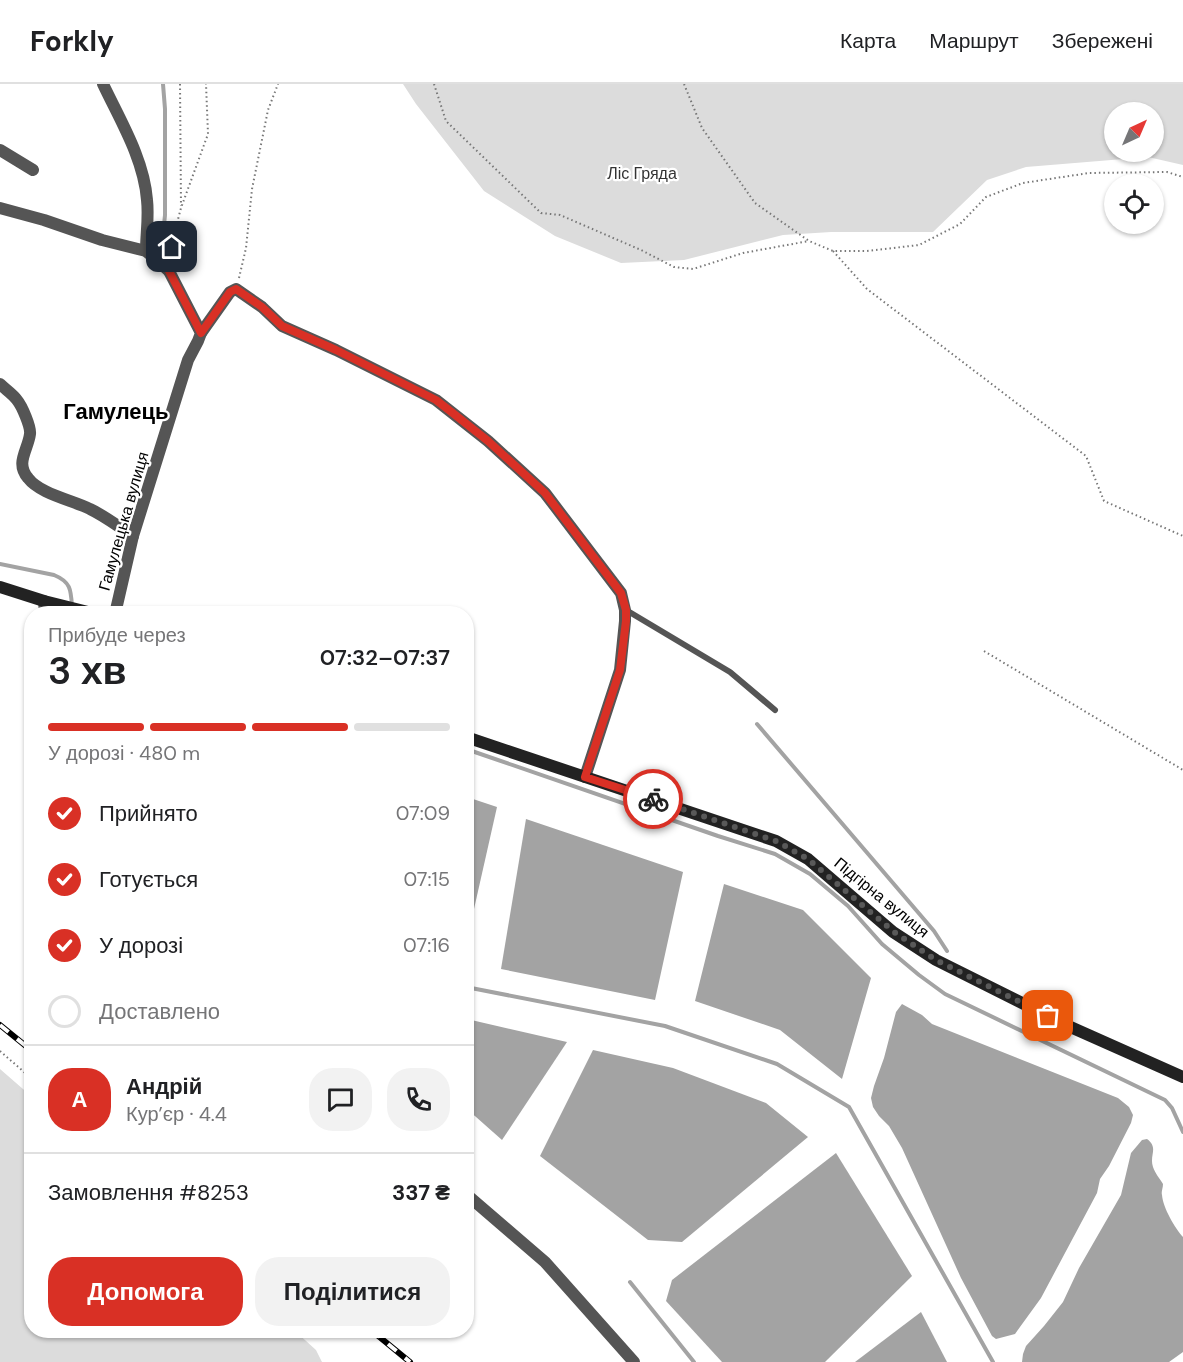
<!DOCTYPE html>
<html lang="uk">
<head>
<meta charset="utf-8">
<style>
	body { margin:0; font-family:"DM Sans",sans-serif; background:#f2f2f2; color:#202124; height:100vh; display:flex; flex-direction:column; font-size:22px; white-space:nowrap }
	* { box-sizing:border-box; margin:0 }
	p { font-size:20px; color:#757577 }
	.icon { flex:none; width:33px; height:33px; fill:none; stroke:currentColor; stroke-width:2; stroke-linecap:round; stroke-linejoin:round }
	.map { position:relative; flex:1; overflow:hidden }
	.panel { position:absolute; left:24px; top:522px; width:450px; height:732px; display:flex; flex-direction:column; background:#fff; border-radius:24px; box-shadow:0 2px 4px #0004 }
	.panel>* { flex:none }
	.needle { width:39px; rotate:44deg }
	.controls { position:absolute; left:1104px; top:18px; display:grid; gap:12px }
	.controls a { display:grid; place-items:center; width:60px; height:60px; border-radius:50%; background:#fff; box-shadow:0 2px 4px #0004; font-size:30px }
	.pin { position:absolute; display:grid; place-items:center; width:51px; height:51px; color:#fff; margin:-26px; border-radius:12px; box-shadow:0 3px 9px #0006 }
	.courier { position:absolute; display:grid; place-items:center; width:60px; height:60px; margin:-30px; border:4px solid #d93025; border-radius:50%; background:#fff; color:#222; box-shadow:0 2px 8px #0007 }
	.head em { font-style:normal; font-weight:600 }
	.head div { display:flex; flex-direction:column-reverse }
	.head { display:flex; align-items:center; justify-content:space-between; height:102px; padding:0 24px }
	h1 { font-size:39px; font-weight:600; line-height:45px }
	.bar { display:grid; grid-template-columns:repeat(4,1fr); gap:9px 6px; align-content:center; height:72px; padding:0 24px }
	.bar i { height:8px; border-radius:4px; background:#e0e0e0 }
	.bar .active { background:#d93025 }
	.bar p { grid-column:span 4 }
	.line { display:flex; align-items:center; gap:15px; padding:0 24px; border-top:2px solid #e0e0e0 }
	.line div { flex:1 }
	.round { display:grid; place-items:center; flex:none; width:63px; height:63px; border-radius:24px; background:#f2f2f2 }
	ol { padding:0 24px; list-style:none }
	li { display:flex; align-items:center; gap:18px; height:66px }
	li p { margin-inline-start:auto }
	li .icon { padding:6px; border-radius:50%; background:#d93025; color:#fff; stroke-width:4 }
	li:last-child { color:#757577 }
	li i { width:33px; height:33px; border:3px solid #e0e0e0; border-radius:50% }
	.button { display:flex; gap:12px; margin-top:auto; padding:12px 24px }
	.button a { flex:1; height:69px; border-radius:24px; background:#d93025; color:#fff; font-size:24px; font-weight:600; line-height:69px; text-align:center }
	.button a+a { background:#f2f2f2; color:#202124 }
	header { display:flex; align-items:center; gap:36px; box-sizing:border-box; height:84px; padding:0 30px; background:#fff; border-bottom:2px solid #e0e0e0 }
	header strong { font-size:28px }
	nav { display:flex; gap:33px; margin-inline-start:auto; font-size:21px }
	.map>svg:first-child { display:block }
	.green { fill:#dcdcdc; fill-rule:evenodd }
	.water { fill:#a3a3a3 }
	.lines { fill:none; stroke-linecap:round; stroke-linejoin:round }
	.stream { stroke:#a3a3a3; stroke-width:4 }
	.path { stroke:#777; stroke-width:2; stroke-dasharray:1.5 3; stroke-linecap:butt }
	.lane { stroke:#555; stroke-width:6 }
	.street { stroke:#555; stroke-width:12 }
	.secondary { stroke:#222; stroke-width:12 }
	.rail-casing { stroke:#000; stroke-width:6 }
	.rail { stroke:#fff; stroke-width:4; stroke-dasharray:11; stroke-linecap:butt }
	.done { stroke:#595959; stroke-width:6; stroke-dasharray:0 10.8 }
	.route { stroke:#d93025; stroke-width:8 }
	.labels { text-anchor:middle; stroke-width:4.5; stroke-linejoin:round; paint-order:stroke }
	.park-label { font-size:16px; fill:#333; stroke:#fff }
	.street-label { font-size:16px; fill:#000; stroke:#fff }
	.district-label { font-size:22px; font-weight:bold; fill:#000; stroke:#fff }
</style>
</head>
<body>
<header>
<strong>Forkly</strong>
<nav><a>Карта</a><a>Маршрут</a><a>Збережені</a></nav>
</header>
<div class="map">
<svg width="1183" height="1278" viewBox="0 0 1183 1278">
	<rect width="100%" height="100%" fill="#fff"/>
	<g class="green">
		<path d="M 403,0 L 1183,0 L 1183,81 L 1148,73 L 1026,83 L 987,96 L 933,148 L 831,148 L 783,151 L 684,176 L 621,179 L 555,152 L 484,107 L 416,20 ZM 1114,28 L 1154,28 L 1154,68 L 1114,68 Z"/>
		<polygon points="0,985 31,1012 32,1246 295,1247 316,1266 322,1278 0,1278"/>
	</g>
	<g class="water">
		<polygon points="467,713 497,723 467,856 466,713"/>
		<polygon points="526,735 683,788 655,916 501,885"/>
		<polygon points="724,800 803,826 871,894 842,995 780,946 695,917"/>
		<polygon points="902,920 922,931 932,940 1118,1014 1129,1023 1133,1031 1131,1039 1109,1082 1100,1095 1097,1109 1041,1214 1015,1250 996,1255 992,1252 961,1194 902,1064 889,1042 879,1032 873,1023 871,1014 874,1002 884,974 896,928"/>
		<polygon points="467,935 567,958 502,1056 467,1025"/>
		<polygon points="593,966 673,984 766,1019 808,1053 682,1158 648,1156 540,1072"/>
		<path d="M 1147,1055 C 1159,1064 1149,1071 1153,1083 C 1155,1089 1160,1095 1163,1100 C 1163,1104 1161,1108 1162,1111 C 1163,1124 1175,1144 1183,1153 L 1183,1268 L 1169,1278 L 1022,1278 L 1023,1270 L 1026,1262 L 1044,1242 L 1063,1218 L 1079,1184 L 1121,1111 L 1131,1069 L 1142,1056 Z"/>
		<polygon points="836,1069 912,1192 825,1278 722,1278 666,1217 672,1196"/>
		<polygon points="921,1228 947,1278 855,1278"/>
	</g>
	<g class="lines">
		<g class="stream">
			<polyline points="154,164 162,162 165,131 165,25 163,0"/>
			<path d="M 0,480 L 54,491 C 71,498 71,506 72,523"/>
			<polyline points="757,640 934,847 947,867"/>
			<polyline points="466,665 718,752 775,770 810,790 848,822 882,860 919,891 945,910 1165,1016 1172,1024 1183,1048"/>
			<polyline points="466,903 665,942 777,980 849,1023 993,1278"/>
			<polyline points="630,1198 694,1278"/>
		</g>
		<g class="path">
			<polyline points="180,0 181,122"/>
			<polyline points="434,0 446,37 541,129 560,131 641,166 674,183 693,185 743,169 809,157"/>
			<polyline points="684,0 702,44 755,119 809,157 833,167 867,167 919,161 960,140 986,113 1023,99 1089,89 1167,88 1183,93"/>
			<polyline points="177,139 181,124 208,50 206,0"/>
			<polyline points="833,167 867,205 1086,372 1104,417 1183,452"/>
			<polyline points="239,194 246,164 252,105 268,26 278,0"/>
			<polyline points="984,567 1183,686"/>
			<polyline points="0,967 32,995"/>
		</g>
		<polyline class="lane" points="626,526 730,588 775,626"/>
		<g class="street">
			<path d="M 103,0 C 120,36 144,75 147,116 C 149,133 146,151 146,167"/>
			<polyline points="0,66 33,86"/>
			<polyline points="0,124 44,136 102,156 146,167 169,187"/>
			<polyline points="201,249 230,208 236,205 262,223 282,242 336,266 436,316 488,357 545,409 621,509 625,526 625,537 620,586 585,693"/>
			<path d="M 0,300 C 5,305 13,310 17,316 C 22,322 31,343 30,350 C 28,366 15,379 28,394 C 40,410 72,416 90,425 C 105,432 119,443 133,452"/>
			<polyline points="44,517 45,530"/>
			<polyline points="115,530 133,452 188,276 198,257 201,249 169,187 174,151"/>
			<polyline points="466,1110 545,1178 634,1278"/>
		</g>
		<g class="secondary">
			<polyline points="0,503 44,517 96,530"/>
			<polyline points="466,653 776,757 808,775 893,848 936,876 1066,941 1183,993"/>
		</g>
		<g class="rail-casing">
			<g id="rail">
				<polyline points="0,941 32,967"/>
				<polyline points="371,1246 410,1278"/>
			</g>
		</g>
		<use href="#rail" class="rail"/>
	</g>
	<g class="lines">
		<polyline class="done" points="653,715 776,757 808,775 894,848 936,876 1048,932"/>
		<polyline class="route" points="172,163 169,187 201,249 230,208 236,205 262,223 282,242 336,266 436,316 454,330 488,357 545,409 621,509 626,526 626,537 620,586 585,693 653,715"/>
	</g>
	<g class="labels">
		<g class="park-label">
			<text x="642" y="95">Ліс Гряда</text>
		</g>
		<g class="street-label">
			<text transform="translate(123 437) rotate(-74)" y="6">Гамулецька вулиця</text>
			<text transform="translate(882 813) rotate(39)" y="6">Підгірна вулиця</text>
		</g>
		<g class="district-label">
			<text x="116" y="335">Гамулець</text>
		</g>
	</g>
</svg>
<div class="controls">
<a><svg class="needle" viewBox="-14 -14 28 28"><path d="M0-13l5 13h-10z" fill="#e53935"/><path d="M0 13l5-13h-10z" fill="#757577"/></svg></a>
<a><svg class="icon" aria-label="locate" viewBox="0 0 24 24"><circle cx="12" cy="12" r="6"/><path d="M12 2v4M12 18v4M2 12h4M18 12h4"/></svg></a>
</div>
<div class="pin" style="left:1048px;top:932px;background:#ea580c"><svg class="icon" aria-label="bag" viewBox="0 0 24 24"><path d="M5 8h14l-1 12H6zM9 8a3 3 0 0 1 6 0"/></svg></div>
<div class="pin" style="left:172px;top:163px;background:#1f2937"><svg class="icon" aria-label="home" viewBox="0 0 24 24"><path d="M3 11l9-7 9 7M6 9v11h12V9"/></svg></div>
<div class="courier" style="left:653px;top:715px"><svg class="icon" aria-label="bike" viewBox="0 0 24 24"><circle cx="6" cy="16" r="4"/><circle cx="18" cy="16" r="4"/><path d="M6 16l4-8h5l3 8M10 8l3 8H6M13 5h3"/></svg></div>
<section class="panel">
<div class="head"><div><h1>3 хв</h1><p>Прибуде через</p></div><em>07:32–07:37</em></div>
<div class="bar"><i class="active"></i><i class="active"></i><i class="active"></i><i></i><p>У дорозі · 480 m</p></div>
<ol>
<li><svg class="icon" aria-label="check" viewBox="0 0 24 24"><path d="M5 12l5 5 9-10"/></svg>Прийнято<p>07:09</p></li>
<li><svg class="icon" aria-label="check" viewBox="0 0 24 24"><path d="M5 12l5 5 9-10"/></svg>Готується<p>07:15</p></li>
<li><svg class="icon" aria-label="check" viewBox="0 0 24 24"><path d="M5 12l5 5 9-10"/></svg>У дорозі<p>07:16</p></li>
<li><i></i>Доставлено</li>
</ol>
<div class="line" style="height:108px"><b class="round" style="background:#d93025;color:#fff">А</b><div><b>Андрій</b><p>Кур’єр · 4.4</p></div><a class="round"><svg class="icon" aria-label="chat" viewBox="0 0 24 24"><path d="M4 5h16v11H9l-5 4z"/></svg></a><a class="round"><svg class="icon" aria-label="phone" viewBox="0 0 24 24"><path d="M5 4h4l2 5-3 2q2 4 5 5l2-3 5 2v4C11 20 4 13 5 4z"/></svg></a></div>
<div class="line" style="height:78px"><div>Замовлення #8253</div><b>337 ₴</b></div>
<div class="button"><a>Допомога</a><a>Поділитися</a></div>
</section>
</div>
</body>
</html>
